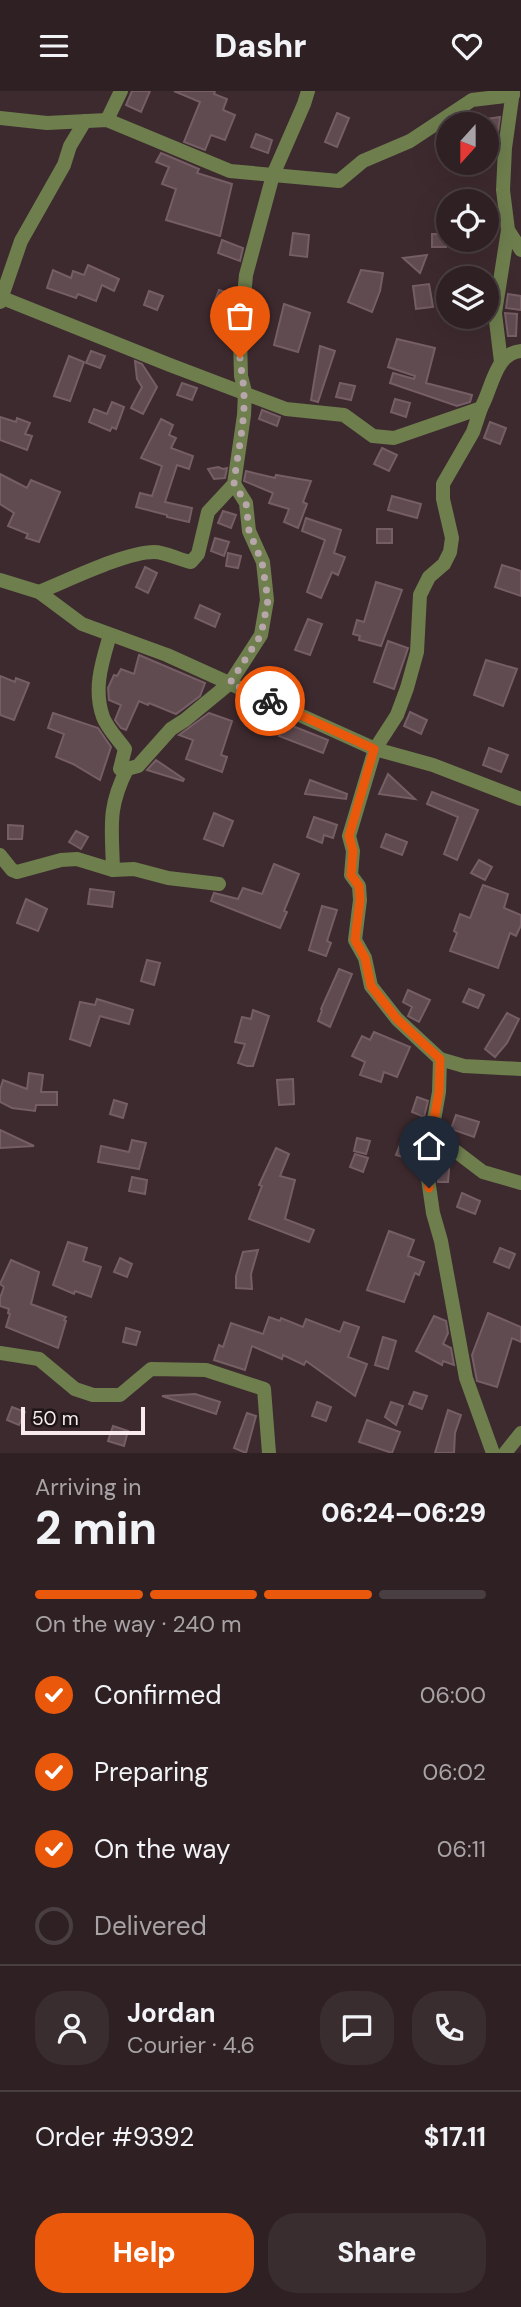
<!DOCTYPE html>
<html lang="en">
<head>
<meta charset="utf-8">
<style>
	body { margin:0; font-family:"DM Sans",sans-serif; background:#3a2d30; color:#f1f3f6; height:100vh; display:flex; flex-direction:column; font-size:26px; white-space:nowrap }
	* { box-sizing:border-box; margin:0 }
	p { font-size:23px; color:#a7a3a6 }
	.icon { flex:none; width:38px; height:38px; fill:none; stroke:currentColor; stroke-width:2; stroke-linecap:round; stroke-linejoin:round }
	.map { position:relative; height:1362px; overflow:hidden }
	.side { display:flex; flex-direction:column; background:#2e2023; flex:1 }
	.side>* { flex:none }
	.needle { width:46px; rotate:201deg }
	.controls { position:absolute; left:436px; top:21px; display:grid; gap:14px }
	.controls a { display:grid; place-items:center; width:63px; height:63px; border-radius:50%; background:#2e2023; box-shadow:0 7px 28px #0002,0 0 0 2px #493e41; font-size:35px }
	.scale { position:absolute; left:21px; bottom:18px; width:124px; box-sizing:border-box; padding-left:7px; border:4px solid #f8eaed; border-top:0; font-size:19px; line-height:24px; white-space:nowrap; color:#f8eaed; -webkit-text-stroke:5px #1e1517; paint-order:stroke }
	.pin { position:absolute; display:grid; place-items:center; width:60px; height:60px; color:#fff; margin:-72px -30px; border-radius:50% 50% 50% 0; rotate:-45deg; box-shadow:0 0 7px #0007 }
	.pin .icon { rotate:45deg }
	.courier { position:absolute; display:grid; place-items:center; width:70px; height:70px; margin:-35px; border:5px solid #ea580c; border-radius:50%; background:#fff; color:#222; box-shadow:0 2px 9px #0007 }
	.summary em { font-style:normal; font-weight:800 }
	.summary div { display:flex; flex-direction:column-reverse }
	.summary { display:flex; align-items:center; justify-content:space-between; height:119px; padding:0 35px }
	h1 { font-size:46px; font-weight:800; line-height:52px }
	.bar { display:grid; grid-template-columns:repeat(4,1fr); gap:10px 7px; align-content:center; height:84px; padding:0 35px }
	.bar i { height:9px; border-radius:5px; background:#493e41 }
	.bar .current { background:#ea580c }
	.bar p { grid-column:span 4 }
	.line { display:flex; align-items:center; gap:18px; padding:0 35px; border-top:2px solid #493e41 }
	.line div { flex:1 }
	.round { display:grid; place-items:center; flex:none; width:74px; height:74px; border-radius:28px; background:#3a2d30 }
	ol { padding:0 35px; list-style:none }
	li { display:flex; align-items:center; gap:21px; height:77px }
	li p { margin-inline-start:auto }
	li .icon { padding:7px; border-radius:50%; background:#ea580c; color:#fff; stroke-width:4 }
	li:last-child { color:#a7a3a6 }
	li i { width:38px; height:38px; border:4px solid #493e41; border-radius:50% }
	.button { display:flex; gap:14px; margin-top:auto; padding:14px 35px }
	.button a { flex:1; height:80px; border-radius:28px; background:#ea580c; color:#fff; font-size:28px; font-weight:800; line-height:80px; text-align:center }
	.button a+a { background:#3a2d30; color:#f1f3f6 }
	header { display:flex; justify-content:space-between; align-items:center; height:91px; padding:0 35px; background:#2e2023; font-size:32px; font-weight:800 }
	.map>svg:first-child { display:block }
	.building { fill:#604b51; stroke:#755e64; stroke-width:2 }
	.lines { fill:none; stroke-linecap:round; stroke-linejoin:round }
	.street { stroke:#6e7e4d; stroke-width:14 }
	.done { stroke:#b7a7aa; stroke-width:7; stroke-dasharray:0 12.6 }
	.route { stroke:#ea580c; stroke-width:9 }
</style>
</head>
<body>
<header><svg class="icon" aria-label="menu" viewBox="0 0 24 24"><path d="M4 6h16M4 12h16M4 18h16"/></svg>Dashr<svg class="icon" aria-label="heart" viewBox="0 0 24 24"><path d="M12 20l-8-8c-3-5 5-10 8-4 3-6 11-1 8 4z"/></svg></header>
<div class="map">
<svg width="521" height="1362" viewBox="0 0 521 1362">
	<rect width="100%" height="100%" fill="#3d2a2f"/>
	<g class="building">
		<polygon points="132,0 150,0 141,21 126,14"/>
		<polygon points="174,0 215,0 214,3 227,8 223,19 235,24 225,49 211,44 205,59 184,51 200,11"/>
		<polygon points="337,22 349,27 337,56 325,51"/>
		<polygon points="500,26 496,54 489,52 490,45 486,35 486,28"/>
		<polygon points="256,43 272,49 268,62 251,56"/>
		<polygon points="161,62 199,78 197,82 232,93 220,145 166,129 176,98 162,93 169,76 156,71"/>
		<polygon points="293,142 309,144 307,166 290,164"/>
		<rect x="432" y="143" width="14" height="13"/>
		<polygon points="222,149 243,157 240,170 218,162"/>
		<polygon points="427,164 420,182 403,167"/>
		<polygon points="88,174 119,188 114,200 102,194 96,210 78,203 76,207 47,197 53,179 71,187 73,180 84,184"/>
		<polygon points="361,179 383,182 380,200 372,221 348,211"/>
		<polygon points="429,193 433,216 416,218 413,195"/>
		<polygon points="219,199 234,204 233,219 214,212"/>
		<polygon points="149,200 163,205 157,219 144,214"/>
		<polygon points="508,203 521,205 521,219 506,217"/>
		<polygon points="284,213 310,222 298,261 274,254"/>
		<polygon points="505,222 517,223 516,245 508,245"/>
		<polygon points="397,248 435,257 426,292 472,304 470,311 457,315 390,292 393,282 414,288 415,285 388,276"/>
		<polygon points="320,255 335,260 318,311 311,309"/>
		<polygon points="91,260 105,265 100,277 86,272"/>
		<polygon points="69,265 84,271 70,310 54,305"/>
		<polygon points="135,270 142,273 157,296 143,323 131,317 142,296 137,288"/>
		<polygon points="182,292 197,297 192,309 177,304"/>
		<polygon points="340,292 355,295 351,309 336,306"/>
		<polygon points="395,308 410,312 406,326 391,321"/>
		<polygon points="112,311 124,316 116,338 112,336 110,340 89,331 94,318 107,323"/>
		<polygon points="262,319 280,326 277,335 259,328"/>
		<polygon points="0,326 16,331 17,327 30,332 25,343 32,345 27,359 0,349"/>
		<polygon points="161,328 173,334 169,344 176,347 171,357 193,365 189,378 177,374 165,411 192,417 189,431 167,426 167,424 136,416 140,402 152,405 162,375 141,367"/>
		<polygon points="490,331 506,337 500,353 484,347"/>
		<polygon points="382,357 397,364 389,380 374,373"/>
		<polygon points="218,376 223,378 227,377 225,387 214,388 208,378"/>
		<polygon points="246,380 275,387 276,384 311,390 303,411 307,413 298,437 284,431 289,418 269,412 273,402 244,390"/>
		<polygon points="0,383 27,397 31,389 60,401 39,451 26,447 28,443 8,435 14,422 0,413"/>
		<polygon points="392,405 421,413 417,427 388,419"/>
		<polygon points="223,420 236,424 231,437 218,432"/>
		<polygon points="306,427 341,439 334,462 345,466 338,484 332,481 321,507 307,501 325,449 302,440"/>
		<rect x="377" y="438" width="15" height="14"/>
		<polygon points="215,447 229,451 224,465 211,460"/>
		<polygon points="228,462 241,465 238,477 226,475"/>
		<polygon points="502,474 521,480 521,505 495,496"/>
		<polygon points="145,476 157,482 148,502 136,496"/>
		<polygon points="376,491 402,499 381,555 359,549 360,545 353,543 357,529 364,531"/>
		<polygon points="200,514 220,523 215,536 195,527"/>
		<polygon points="308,528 322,533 310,564 295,559"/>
		<polygon points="388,550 408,557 394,598 374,591"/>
		<polygon points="139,564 205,592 200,605 176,623 149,612 148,614 139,610 126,639 121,637 115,629 121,614 109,609 108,597 114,584 117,585 121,578 134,583"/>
		<polygon points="486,569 517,578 503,615 474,604"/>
		<polygon points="0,585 15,591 16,587 29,592 14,629 0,624"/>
		<polygon points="410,621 427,629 421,643 404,635"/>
		<polygon points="53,622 98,637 111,656 100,689 73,673 56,666 64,643 48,637"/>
		<polygon points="209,622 232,630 221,664 227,666 222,681 186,668 193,649 179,644"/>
		<polygon points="285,632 328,649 323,662 279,645"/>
		<polygon points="489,657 508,664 501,681 483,674"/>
		<polygon points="156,669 184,688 183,690 147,679"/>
		<polygon points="388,683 415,708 379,703"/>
		<polygon points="310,689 347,703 346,708 305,703"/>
		<polygon points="432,701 478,719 457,769 444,763 458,726 427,713"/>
		<polygon points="214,722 233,730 223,755 204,748"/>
		<polygon points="314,726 337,734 333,747 324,744 322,752 307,746"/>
		<polygon points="8,734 23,735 22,748 8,748"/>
		<polygon points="76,740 88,746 81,758 69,751"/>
		<polygon points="386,743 407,751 402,764 381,756"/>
		<polygon points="479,769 492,776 485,789 471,782"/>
		<polygon points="274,773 299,783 284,820 287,821 280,837 211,810 214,802 238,808 243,797 262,803"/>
		<polygon points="483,794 508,803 504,817 521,824 521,834 516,845 510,842 498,877 450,860 457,842 454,840 460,823 470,827"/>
		<polygon points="90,798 114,801 112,816 88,813"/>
		<polygon points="26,808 47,818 38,840 17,832"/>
		<polygon points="322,815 337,819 327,850 331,852 326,865 309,859"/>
		<polygon points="147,869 160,872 154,894 141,890"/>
		<polygon points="339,878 352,883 330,936 318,930 322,919 321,918"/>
		<polygon points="469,898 484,904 478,917 463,911"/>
		<polygon points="408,899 430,909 419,931 408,925 412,916 403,911"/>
		<polygon points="97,908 133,919 129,933 100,925 90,955 70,948 80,911 95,914"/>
		<polygon points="253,919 269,925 253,975 247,975 238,972 245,953 235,951 242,926 251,928"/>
		<polygon points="507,922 519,928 507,952 495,966 485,958"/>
		<polygon points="374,941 410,956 397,986 384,981 381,991 360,984 365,971 352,965 362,945 370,949"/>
		<polygon points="29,982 43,984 41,1001 57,1001 57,1014 36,1014 35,1020 12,1017 0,1011 0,999 3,989 27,998"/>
		<polygon points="293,988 294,1013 279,1014 277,989"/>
		<polygon points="417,1006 428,1010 424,1026 412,1021"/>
		<polygon points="114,1009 127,1013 123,1027 110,1023"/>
		<polygon points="456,1024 479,1031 474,1046 451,1038"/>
		<polygon points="0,1039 34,1055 0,1057"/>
		<polygon points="357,1047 370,1050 366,1063 354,1060"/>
		<polygon points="132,1049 146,1052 139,1078 98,1071 101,1055 129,1061"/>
		<polygon points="401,1051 419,1057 417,1071 396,1064"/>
		<polygon points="276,1057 289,1063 280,1085 295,1089 285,1128 314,1139 309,1151 249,1128 262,1095 259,1094"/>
		<polygon points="438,1060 450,1068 448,1091 438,1091 436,1074"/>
		<polygon points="355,1063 368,1067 363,1081 350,1076"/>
		<polygon points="132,1086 147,1089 145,1103 129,1100"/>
		<polygon points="462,1102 480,1110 475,1123 457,1116"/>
		<polygon points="389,1140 414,1149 408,1165 424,1171 419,1184 415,1182 404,1211 367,1199"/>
		<polygon points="68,1151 87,1157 83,1170 101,1176 91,1206 75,1200 74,1203 53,1194"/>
		<polygon points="500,1157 515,1163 509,1177 494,1171"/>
		<polygon points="258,1159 251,1183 252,1198 236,1197 236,1185 243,1161"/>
		<polygon points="120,1167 132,1173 127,1186 114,1181"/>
		<polygon points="11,1169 39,1181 31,1213 66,1226 64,1229 66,1230 58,1257 6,1236 10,1223 8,1222 9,1218 0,1215 0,1207 4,1196 0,1193"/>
		<polygon points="488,1222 521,1236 521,1251 512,1247 497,1296 477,1290 472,1264"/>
		<polygon points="434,1225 446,1230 448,1242 443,1253 451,1257 454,1274 443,1270 442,1274 416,1260"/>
		<polygon points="269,1226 280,1230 281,1227 303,1236 306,1228 340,1241 344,1231 359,1236 348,1266 367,1273 355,1305 306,1270 304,1274 283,1264 282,1268 252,1255 245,1279 214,1269 219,1254 223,1256 231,1232 263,1243"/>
		<polygon points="126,1237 140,1241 136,1254 123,1251"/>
		<polygon points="383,1246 396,1250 388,1278 375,1274"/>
		<polygon points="414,1301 427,1305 422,1318 409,1313"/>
		<polygon points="195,1303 220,1311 216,1323 162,1305"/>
		<polygon points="317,1311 331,1316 326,1330 312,1325"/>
		<polygon points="391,1311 403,1315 396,1334 385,1326"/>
		<polygon points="12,1316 25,1321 19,1334 7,1329"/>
		<polygon points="448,1319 461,1324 455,1342 454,1362 435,1362"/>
		<polygon points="247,1322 256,1325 246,1362 234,1357"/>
		<polygon points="367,1329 400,1341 392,1362 359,1351"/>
		<polygon points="113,1335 128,1340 124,1355 108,1350"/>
	</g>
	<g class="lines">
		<g class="street">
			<polyline points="513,0 505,57 503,99 508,139 521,159"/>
			<polyline points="0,27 47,32 107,29 230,80 339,90 363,70 410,50 472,9 513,4"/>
			<polyline points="107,29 121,0"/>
			<path d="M 0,206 L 170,274 L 286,318 L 344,324 L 373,345 L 394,347 L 481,317 C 492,298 495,262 521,260"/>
			<polyline points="0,211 21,150 64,74 70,55 85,30"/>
			<polyline points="501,271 495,222 508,139"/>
			<polyline points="481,317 473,341 443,393 443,408 452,447 450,461 444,473 429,486 420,504 417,561 407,597 397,624 375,658 349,745 353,760 351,784 359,795 360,809 355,849 365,867 371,895 397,928 440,968 439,1001 426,1074 433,1122 441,1150 466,1287 493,1362"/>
			<polyline points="0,489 39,501 82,533 167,564 375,658 433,674 521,708"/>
			<path d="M 39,501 C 67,490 125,461 154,461 C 166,461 179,469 191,471 L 198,463 L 208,421 L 234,393 L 244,324 L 245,301 L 241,285 L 240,248 L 246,184 L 273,84 L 304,13 L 308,0"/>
			<path d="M 110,544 C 102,571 93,598 103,626 C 107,637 118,648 125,658 L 120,678"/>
			<polyline points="0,764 12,779 17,781 61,769 77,768 113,779 134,778 168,787 219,793"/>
			<path d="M 113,779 C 112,736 107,718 127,678 L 138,675 L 171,638 L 185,629 L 230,592 L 261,544 L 267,509 L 263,471 L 249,440 L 246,412 L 234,393"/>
			<polyline points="440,968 464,975 521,978"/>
			<polyline points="433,1043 483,1081 521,1092"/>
			<polyline points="0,1262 39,1268 75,1298 93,1304 120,1304 151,1278 206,1279 264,1298 269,1362"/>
			<polyline points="505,1362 521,1342"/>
		</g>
	</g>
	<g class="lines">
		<path class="done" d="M 240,267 C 241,280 244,292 244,305 C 245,334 237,363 234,393 L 246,412 L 249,440 L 262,471 L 268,509 L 261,544 L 230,592 L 270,610"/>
		<polyline class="route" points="270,610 374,658 349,745 353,760 351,784 359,795 360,809 355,849 365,867 371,895 397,928 440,968 439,1001 426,1074 429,1097"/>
	</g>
</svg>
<div class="controls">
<a><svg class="needle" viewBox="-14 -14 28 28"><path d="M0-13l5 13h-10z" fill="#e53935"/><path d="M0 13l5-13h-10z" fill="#a7a3a6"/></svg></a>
<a><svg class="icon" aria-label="locate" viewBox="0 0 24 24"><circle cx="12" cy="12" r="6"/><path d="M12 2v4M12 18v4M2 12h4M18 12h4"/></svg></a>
<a><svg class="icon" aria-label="layers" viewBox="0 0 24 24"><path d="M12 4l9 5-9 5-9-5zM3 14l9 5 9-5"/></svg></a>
</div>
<div class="scale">50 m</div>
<div class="pin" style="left:240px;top:267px;background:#ea580c"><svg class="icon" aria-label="bag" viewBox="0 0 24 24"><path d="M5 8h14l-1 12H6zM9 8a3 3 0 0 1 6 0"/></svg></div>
<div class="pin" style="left:429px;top:1097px;background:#1f2937"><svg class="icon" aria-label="home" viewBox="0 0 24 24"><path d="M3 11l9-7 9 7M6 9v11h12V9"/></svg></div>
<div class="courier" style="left:270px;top:610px"><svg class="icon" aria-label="bike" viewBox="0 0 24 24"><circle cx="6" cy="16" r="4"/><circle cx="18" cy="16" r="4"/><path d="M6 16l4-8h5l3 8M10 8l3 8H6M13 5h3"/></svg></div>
</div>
<section class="side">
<div class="summary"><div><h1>2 min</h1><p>Arriving in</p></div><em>06:24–06:29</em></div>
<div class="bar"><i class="current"></i><i class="current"></i><i class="current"></i><i></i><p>On the way · 240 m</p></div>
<ol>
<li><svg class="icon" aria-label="check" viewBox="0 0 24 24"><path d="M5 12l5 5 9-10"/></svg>Confirmed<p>06:00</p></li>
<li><svg class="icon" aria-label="check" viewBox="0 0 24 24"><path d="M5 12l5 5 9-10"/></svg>Preparing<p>06:02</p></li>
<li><svg class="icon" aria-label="check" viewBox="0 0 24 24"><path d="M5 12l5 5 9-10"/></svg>On the way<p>06:11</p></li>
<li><i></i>Delivered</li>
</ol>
<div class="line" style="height:126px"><a class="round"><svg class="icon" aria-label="person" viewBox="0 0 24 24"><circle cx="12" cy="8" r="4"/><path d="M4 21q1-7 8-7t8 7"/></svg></a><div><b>Jordan</b><p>Courier · 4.6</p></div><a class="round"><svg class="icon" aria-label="chat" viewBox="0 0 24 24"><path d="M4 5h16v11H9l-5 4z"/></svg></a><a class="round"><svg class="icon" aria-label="phone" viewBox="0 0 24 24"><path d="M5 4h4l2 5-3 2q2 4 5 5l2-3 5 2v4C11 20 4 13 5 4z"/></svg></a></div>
<div class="line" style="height:91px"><div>Order #9392</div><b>$17.11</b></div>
<div class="button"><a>Help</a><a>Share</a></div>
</section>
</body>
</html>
